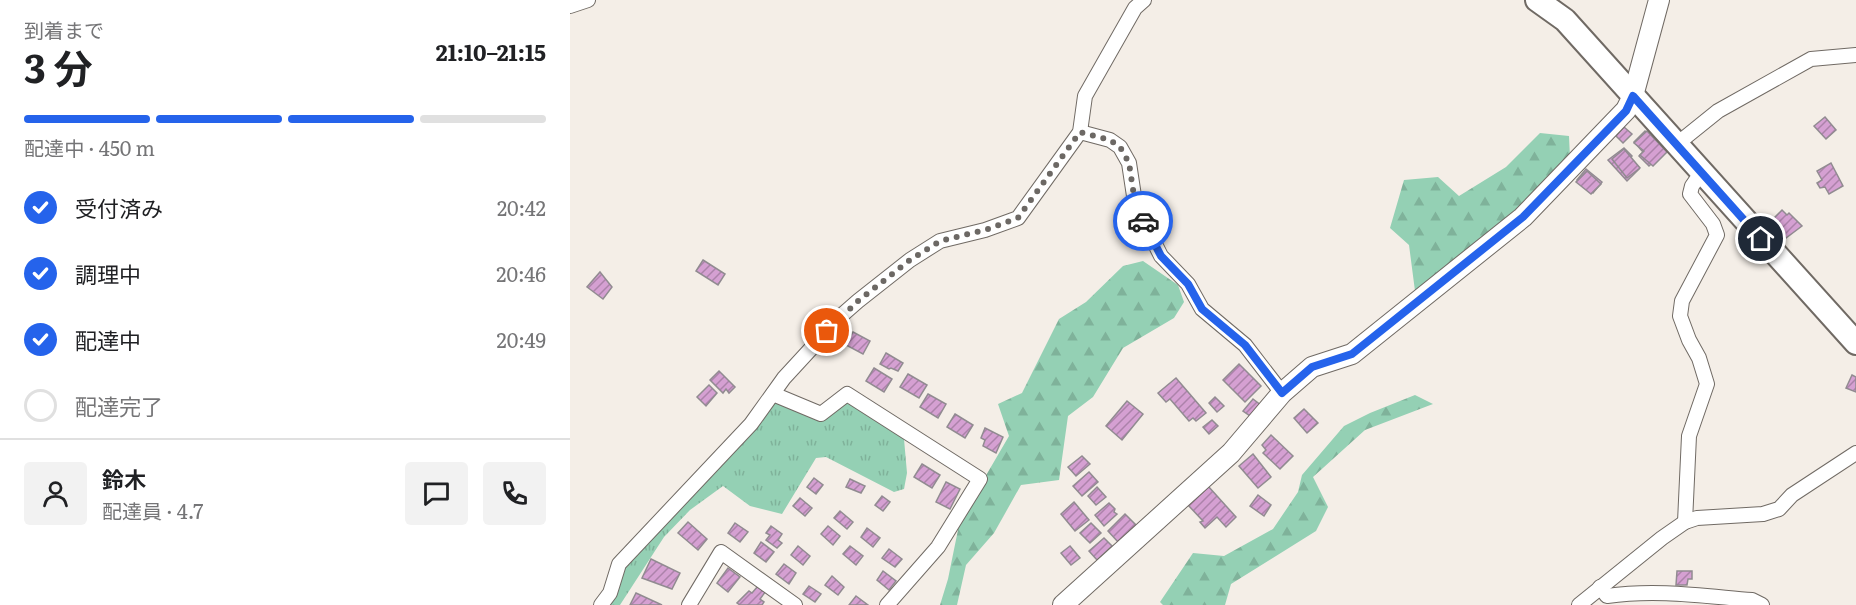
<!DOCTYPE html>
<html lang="ja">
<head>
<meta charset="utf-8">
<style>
	body { margin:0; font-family:Literata,"Noto Sans JP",serif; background:#f2f2f2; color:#202124; height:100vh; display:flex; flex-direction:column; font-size:22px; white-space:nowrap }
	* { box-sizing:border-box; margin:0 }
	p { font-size:20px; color:#757577 }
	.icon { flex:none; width:33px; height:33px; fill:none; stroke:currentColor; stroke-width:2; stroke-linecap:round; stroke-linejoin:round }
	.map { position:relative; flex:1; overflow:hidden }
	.side { display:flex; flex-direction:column; background:#fff; width:570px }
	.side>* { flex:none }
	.pin { position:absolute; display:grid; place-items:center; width:51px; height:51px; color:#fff; margin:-26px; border:3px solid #fff; border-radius:50%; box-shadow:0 2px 6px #0007 }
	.courier { position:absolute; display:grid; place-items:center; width:60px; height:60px; margin:-30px; border:4px solid #2563eb; border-radius:50%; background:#fff; color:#222; box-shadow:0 2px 8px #0007 }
	.overview em { font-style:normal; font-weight:700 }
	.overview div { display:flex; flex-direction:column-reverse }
	.overview { display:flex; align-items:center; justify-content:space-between; height:102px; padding:0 24px }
	h1 { font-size:39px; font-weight:700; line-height:45px }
	.bar { display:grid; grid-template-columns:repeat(4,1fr); gap:9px 6px; align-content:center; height:72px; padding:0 24px }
	.bar i { height:8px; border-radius:4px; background:#e0e0e0 }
	.bar .active { background:#2563eb }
	.bar p { grid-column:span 4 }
	.line { display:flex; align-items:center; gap:15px; padding:0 24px; border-top:2px solid #e0e0e0 }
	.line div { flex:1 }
	.round { display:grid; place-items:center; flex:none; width:63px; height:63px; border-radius:6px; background:#f2f2f2 }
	ol { padding:0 24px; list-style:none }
	li { display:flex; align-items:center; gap:18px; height:66px }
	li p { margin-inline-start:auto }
	li .icon { padding:6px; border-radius:50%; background:#2563eb; color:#fff; stroke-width:4 }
	li:last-child { color:#757577 }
	li i { width:33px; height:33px; border:3px solid #e0e0e0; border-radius:50% }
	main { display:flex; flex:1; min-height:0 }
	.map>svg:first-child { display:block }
	.grass { fill:url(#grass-tufts) }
	.forest { fill:url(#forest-firs) }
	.building { fill:url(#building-hatch); stroke:#918b91; stroke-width:1.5 }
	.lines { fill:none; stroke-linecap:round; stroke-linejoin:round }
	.street-casing { stroke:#706a64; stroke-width:16 }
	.secondary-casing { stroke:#706a64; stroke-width:22 }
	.primary-casing { stroke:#706a64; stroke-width:26 }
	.street { stroke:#fff; stroke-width:14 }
	.secondary { stroke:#fff; stroke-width:20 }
	.primary { stroke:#fff; stroke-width:22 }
	.done { stroke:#6c6864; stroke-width:6; stroke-dasharray:0 10.8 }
	.route { stroke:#2563eb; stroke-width:8 }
</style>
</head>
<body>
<main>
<section class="side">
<div class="overview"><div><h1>3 分</h1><p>到着まで</p></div><em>21:10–21:15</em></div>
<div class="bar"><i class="active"></i><i class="active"></i><i class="active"></i><i></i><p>配達中 · 450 m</p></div>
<ol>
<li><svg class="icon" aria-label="check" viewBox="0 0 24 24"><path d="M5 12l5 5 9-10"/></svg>受付済み<p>20:42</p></li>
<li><svg class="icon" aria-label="check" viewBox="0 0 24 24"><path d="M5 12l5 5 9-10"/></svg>調理中<p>20:46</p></li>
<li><svg class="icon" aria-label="check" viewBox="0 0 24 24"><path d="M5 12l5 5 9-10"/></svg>配達中<p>20:49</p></li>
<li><i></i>配達完了</li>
</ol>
<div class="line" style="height:108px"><a class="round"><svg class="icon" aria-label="person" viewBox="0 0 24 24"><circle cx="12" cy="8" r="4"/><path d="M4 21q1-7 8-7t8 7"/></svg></a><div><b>鈴木</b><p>配達員 · 4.7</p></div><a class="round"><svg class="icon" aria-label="chat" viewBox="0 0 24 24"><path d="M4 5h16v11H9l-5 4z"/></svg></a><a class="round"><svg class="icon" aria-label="phone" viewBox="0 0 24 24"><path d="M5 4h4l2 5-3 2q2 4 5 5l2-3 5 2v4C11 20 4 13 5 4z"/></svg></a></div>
</section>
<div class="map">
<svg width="1286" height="605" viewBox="0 0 1286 605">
	<defs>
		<pattern id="grass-tufts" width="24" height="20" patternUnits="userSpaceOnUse" patternTransform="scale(1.5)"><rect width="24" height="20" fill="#94d0b4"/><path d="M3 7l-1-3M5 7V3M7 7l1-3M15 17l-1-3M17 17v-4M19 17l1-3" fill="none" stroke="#7fb29a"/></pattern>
		<pattern id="forest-firs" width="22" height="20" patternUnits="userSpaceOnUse" patternTransform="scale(1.5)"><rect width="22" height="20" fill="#94d0b4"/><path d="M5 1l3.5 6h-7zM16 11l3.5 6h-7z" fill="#7fb29a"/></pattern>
		<pattern id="building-hatch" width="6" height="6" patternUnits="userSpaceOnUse" patternTransform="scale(1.5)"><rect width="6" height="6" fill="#d5a0d2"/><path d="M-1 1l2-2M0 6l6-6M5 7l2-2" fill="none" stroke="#ac82aa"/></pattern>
	</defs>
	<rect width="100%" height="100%" fill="#f4eee7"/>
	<polygon class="grass" points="277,394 334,439 337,473 334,489 324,492 256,457 246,458 212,514 180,506 153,486 120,510 94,537 50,605 35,605 53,567 200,397 254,414"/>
	<g class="forest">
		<polygon points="970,133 999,136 1000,158 938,220 845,291 839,245 820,228 834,180 868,177 889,196 936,167"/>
		<polygon points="573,261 608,285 614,302 604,318 553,348 523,397 498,416 489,480 451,485 424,533 396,565 387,605 370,605 378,579 390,520 439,436 428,404 452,393 489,319 516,302 553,266"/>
		<polygon points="845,395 863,404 795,430 743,477 758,507 746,531 661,584 655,605 593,605 590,602 623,553 654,556 703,529 728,492 732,475 774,426 800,413"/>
	</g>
	<g class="building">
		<polygon points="1255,117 1266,130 1256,139 1244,126"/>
		<polygon points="1054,127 1062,134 1053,143 1046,136"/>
		<polygon points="1075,131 1095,151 1079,166 1069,156 1073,152 1064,142"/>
		<polygon points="1077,131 1097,152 1083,166 1070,155 1074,151 1064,143"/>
		<polygon points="1054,148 1062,156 1059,159 1069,169 1057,181 1038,160"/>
		<polygon points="1054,149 1070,168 1057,178 1042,159"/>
		<polygon points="1261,163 1273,186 1259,194 1255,187 1250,188 1247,183 1252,180 1247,171"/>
		<polygon points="1016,169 1032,182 1023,193 1007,180"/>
		<polygon points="1017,171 1031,184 1021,194 1006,182"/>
		<polygon points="1212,210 1217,215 1219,213 1232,226 1216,238 1200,222"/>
		<polygon points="133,260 155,274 148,285 126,271"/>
		<polygon points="30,272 42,287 33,299 17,287"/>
		<polygon points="283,332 300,341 293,354 276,345"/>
		<polygon points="316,353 333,363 328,371 321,368 319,369 310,364"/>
		<polygon points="669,364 691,386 675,402 653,380"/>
		<polygon points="304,368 322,379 314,392 296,381"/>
		<polygon points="149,371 165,387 159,393 156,389 153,393 140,380"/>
		<polygon points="338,374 357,385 349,398 330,387"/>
		<polygon points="1282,375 1286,377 1286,392 1276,388"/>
		<polygon points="606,378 636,413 626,421 623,418 619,421 600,399 596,402 588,393"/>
		<polygon points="139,385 147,393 136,406 127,397"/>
		<polygon points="358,394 376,404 368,418 350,407"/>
		<polygon points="645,397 654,406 647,412 639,403"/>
		<polygon points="683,399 692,406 683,418 673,411"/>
		<polygon points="557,401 573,414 552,440 536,426"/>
		<polygon points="734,409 748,423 737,433 724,418"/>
		<polygon points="385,414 403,425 395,438 377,427"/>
		<polygon points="642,420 648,426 639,434 633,427"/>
		<polygon points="415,428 433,437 426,453 413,446 415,440 411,438"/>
		<polygon points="701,435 723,456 710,469 693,453 696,450 692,445"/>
		<polygon points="683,454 701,477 688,488 669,466"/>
		<polygon points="512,456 520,464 506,476 498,467"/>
		<polygon points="352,464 370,475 362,488 344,477"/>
		<polygon points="519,472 528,482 512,496 503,486"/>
		<polygon points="244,478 253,485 246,494 237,487"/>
		<polygon points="280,479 295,486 291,493 276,487"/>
		<polygon points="376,482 390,489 380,509 366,502"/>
		<polygon points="638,486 666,517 656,527 647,517 635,528 630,522 633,521 618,505"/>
		<polygon points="527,487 536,497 526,505 518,496"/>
		<polygon points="688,495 701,505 694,516 680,506"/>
		<polygon points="312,496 320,502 313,511 305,505"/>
		<polygon points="230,498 242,508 235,516 223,506"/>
		<polygon points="504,502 519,520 505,531 491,514"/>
		<polygon points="539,503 545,509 544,512 547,514 534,526 525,515"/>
		<polygon points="270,511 283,522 277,529 264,518"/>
		<polygon points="555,514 566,525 548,542 538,531"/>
		<polygon points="118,522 137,539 128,550 108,533"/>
		<polygon points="165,523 178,532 170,542 158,533"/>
		<polygon points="521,523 531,533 520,543 510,533"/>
		<polygon points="201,526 212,534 208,540 212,543 207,548 196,540 200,535 196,533"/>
		<polygon points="258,526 270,536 263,545 251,534"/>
		<polygon points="297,528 310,538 303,547 291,537"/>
		<polygon points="534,538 542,546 527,560 519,551"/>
		<polygon points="191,542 204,552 196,562 184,553"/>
		<polygon points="228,546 240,556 233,565 221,555"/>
		<polygon points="280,546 293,556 286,565 273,554"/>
		<polygon points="500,546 510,558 501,565 491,553"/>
		<polygon points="319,549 332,559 325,567 312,558"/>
		<polygon points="81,559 110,573 102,589 72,578"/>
		<polygon points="214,564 226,573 219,584 206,574"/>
		<polygon points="158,568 170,577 158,592 147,583"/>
		<polygon points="313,571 326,581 319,590 307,580"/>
		<polygon points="1107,571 1122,571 1122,579 1118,579 1117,585 1106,585"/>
		<polygon points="262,576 274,587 268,595 255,585"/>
		<polygon points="188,586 196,591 190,599 194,602 192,605 170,605 167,603 179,591 182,593"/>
		<polygon points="239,586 251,594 245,602 233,594"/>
		<polygon points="66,593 92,605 60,605"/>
		<polygon points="286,596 298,605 279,605"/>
	</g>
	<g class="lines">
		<g class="street-casing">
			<g id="street">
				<polyline points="0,6 18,0"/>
				<polyline points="510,132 540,140 550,147 559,163 564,196 573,220 591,256 618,284 632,309 675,345 712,393"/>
				<polyline points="1107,144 1148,111 1241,59 1286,55"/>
				<polyline points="203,394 251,414 277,394 410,479 368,547 317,605"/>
				<polyline points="1115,522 1119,436 1137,384 1129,358 1119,340 1110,316 1112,301 1147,235 1143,224 1120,194 1122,186 1131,173"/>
				<path d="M 1030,587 L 1037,596 C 1086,589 1133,596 1182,600 L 1192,605"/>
				<polyline points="31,605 40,593 49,564 181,424 214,378 272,315 288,301 340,260 370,241 415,230 448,218 510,132 515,96 565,8 574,0"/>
				<polyline points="119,605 151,552 225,605"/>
				<polyline points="1009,605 1092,538 1115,522 1127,518 1193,514 1209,509 1222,495 1286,453"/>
			</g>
		</g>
		<g class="secondary-casing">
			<polyline id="secondary" points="493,605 661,453 712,393 742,367 782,354 953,217 1056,110 1063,96 1089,0"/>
		</g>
		<g class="primary-casing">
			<polyline id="primary" points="967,0 995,20 1286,343"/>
		</g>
		<use href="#street" class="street"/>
		<use href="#secondary" class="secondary"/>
		<use href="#primary" class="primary"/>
	</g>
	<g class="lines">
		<polyline class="done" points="257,331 288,301 340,260 370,241 415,230 448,218 510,132 540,140 550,147 559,163 564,196 573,221"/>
		<polyline class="route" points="573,221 591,256 618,284 632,309 675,345 712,393 742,367 782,354 953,217 1056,111 1063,96 1191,239"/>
	</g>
</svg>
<div class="pin" style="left:257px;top:331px;background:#ea580c"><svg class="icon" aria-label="bag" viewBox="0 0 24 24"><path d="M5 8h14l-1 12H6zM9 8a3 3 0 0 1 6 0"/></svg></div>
<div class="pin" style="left:1191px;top:239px;background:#1f2937"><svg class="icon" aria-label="home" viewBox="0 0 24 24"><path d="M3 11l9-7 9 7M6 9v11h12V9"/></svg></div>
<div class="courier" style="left:573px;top:221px"><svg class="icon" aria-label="car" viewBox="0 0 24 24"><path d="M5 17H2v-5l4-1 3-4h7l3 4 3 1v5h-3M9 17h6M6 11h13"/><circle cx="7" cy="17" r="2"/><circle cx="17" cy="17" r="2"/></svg></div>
</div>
</main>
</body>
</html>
